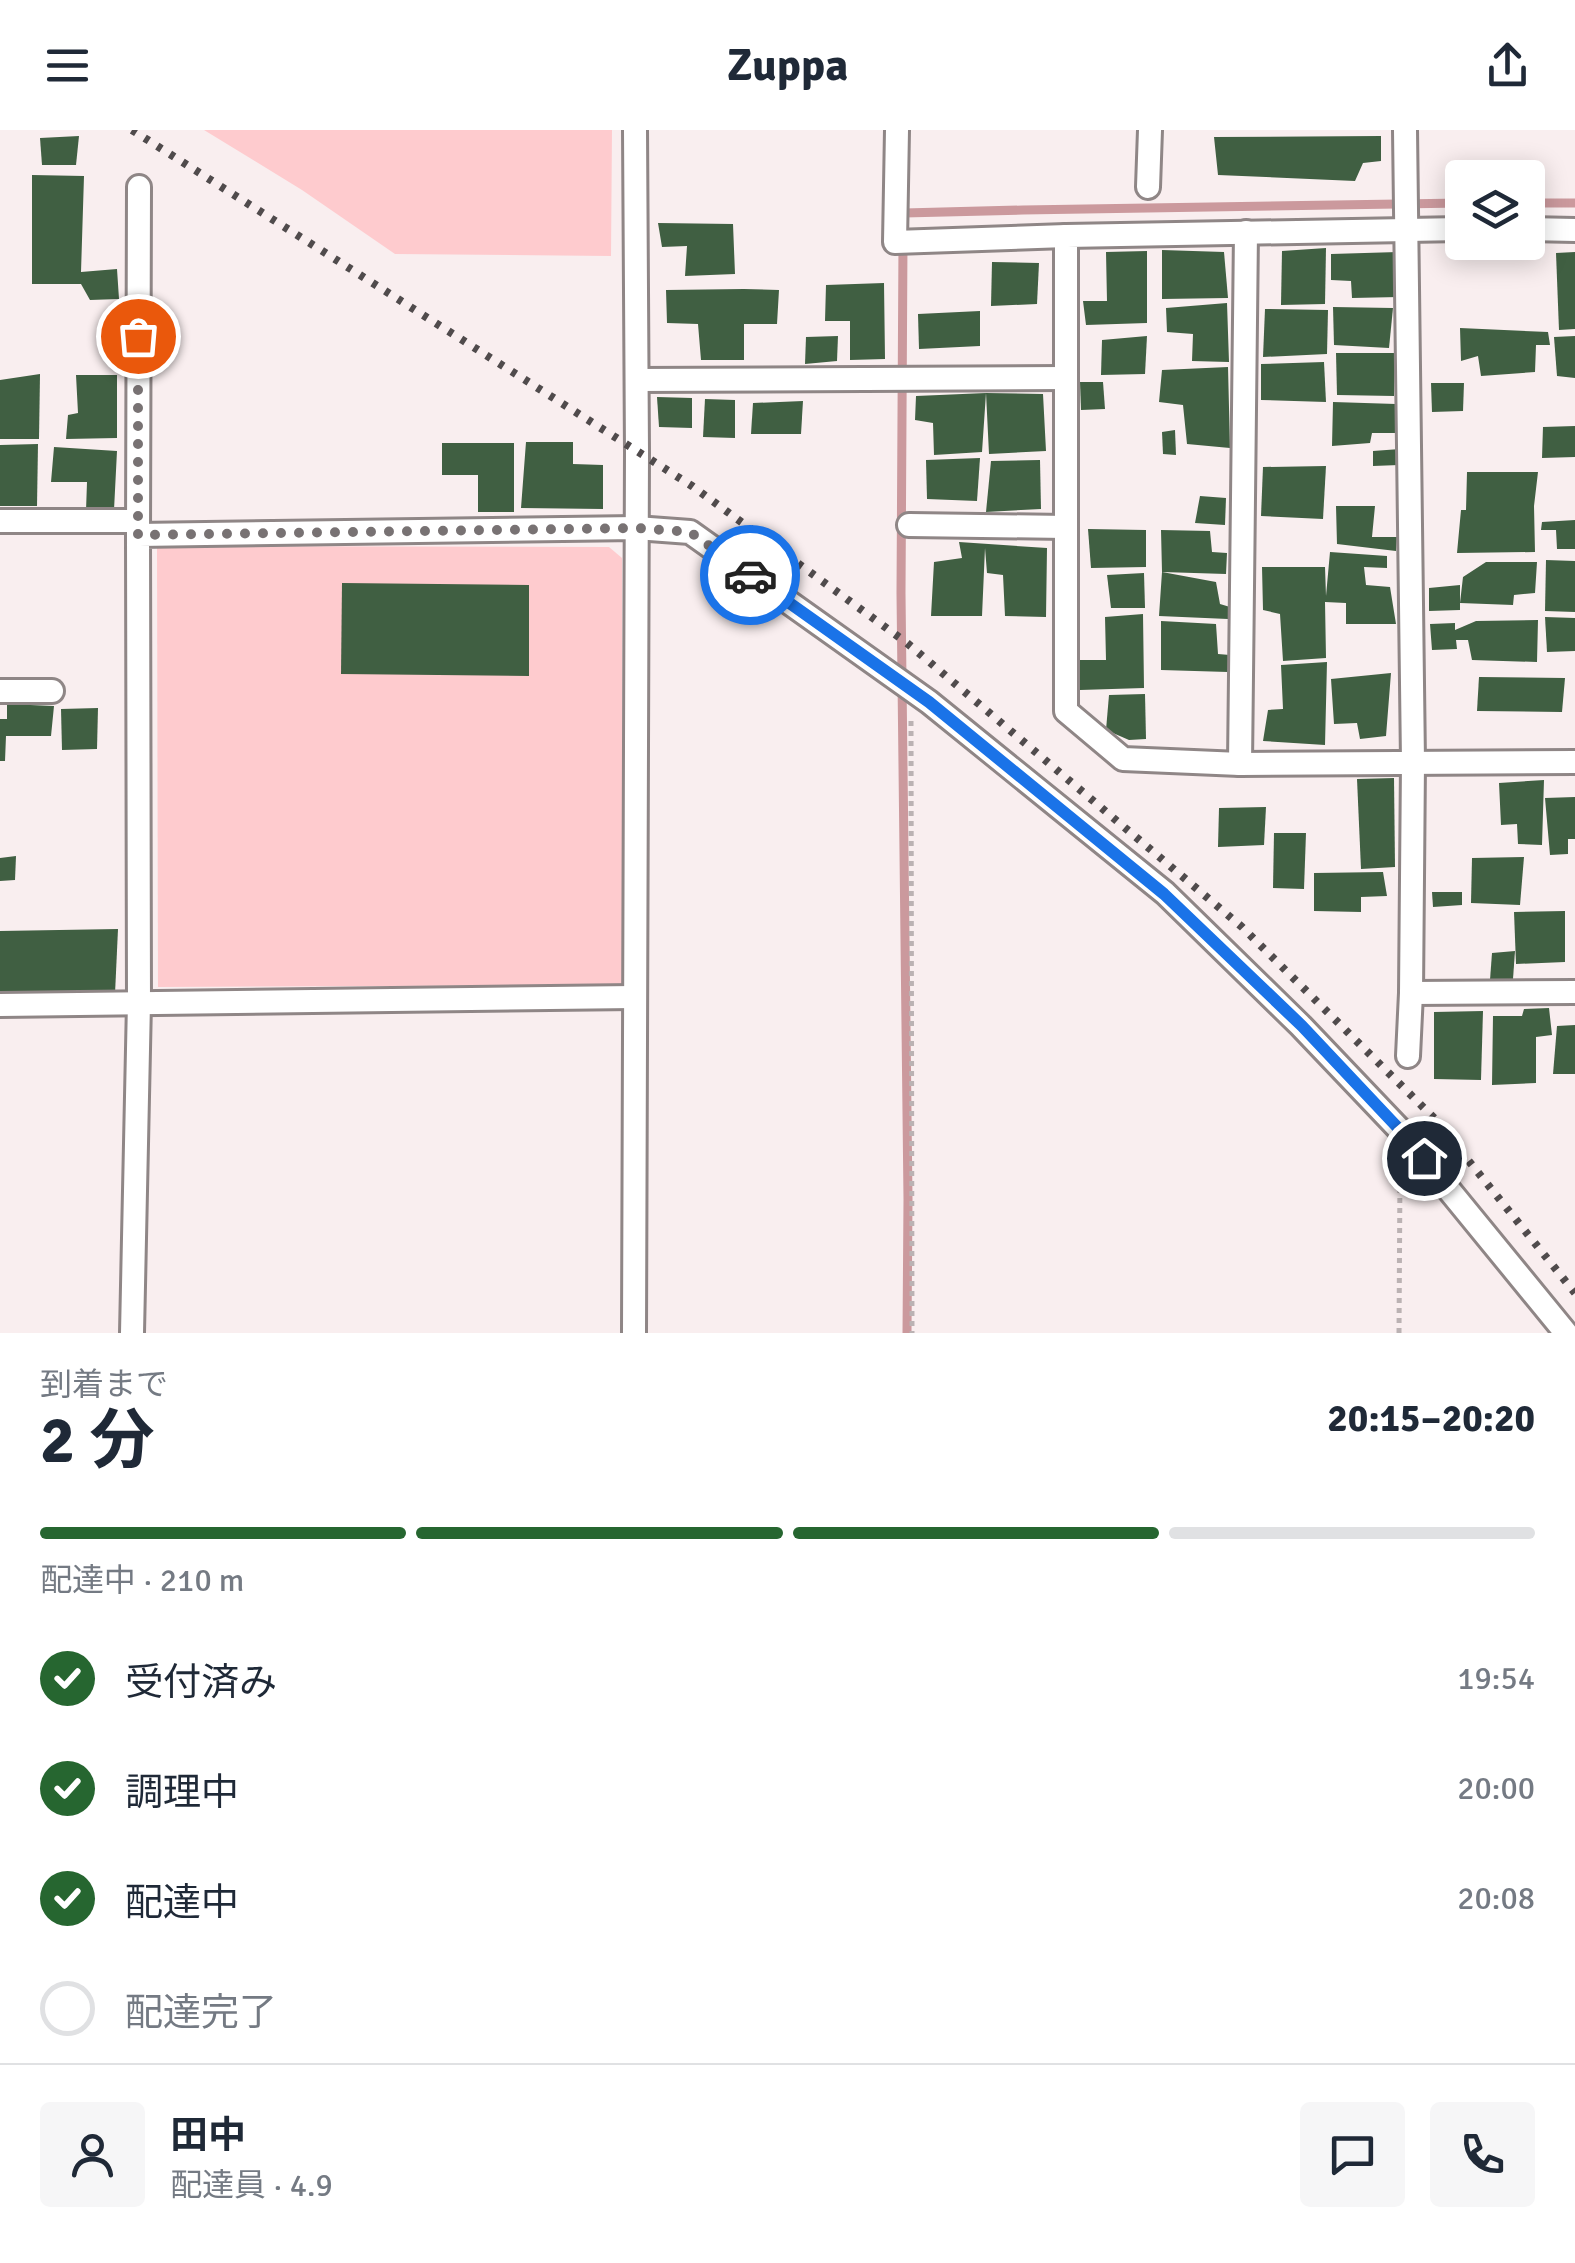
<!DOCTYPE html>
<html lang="ja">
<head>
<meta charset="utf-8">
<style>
	body { margin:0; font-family:Signika,"Noto Sans JP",sans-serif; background:#f6f6f7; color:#1f2937; height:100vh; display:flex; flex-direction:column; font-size:38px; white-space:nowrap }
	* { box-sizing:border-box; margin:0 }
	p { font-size:32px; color:#747a83 }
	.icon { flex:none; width:55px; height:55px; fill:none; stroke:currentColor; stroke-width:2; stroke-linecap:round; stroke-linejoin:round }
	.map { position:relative; height:1203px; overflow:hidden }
	.side { display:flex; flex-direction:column; background:#fff; flex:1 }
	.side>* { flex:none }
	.fabs { position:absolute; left:1445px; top:30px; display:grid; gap:20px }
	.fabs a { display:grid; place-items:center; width:100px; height:100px; border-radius:10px; background:#fff; box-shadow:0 5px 25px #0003; font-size:50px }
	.pin { position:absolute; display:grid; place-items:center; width:85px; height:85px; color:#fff; margin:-42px; border:5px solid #fff; border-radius:50%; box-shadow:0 2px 10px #0007 }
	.courier { position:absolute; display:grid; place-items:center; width:100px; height:100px; margin:-50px; border:8px solid #1a73e8; border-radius:50%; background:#fff; color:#222; box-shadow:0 2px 12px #0007 }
	.summary em { font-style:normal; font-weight:700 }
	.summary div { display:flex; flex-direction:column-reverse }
	.summary { display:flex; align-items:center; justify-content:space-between; height:170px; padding:0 40px }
	h1 { font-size:65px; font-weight:700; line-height:75px }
	.bar { display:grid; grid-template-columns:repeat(4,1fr); gap:15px 10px; align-content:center; height:120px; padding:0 40px }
	.bar i { height:12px; border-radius:8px; background:#e0e1e3 }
	.bar .active { background:#266630 }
	.bar p { grid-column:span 4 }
	.line { display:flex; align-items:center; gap:25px; padding:0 40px; border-top:2px solid #e0e1e3 }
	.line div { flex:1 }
	.round { display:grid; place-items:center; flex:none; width:105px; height:105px; border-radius:10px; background:#f6f6f7 }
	ol { padding:0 40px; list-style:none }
	li { display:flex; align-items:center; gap:30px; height:110px }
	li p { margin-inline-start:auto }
	li .icon { padding:10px; border-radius:50%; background:#266630; color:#fff; stroke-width:4 }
	li:last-child { color:#747a83 }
	li i { width:55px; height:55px; border:5px solid #e0e1e3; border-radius:50% }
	header { display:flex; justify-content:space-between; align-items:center; height:130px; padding:0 40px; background:#fff; font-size:45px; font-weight:700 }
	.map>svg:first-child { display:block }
	.green { fill:#fecbce }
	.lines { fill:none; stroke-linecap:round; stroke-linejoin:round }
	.stream { stroke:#cb999d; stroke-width:9 }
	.building { fill:#405f42 }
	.street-casing { stroke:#8f8686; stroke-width:28 }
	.path { stroke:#bbb2b3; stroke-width:5; stroke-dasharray:5 5; stroke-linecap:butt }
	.street { stroke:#fff; stroke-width:22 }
	.rail { stroke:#504b4c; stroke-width:8; stroke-dasharray:5 10; stroke-linecap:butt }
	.done { stroke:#787273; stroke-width:10; stroke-dasharray:0 18 }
	.route { stroke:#1a73e8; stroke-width:12 }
</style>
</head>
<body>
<header><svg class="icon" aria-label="menu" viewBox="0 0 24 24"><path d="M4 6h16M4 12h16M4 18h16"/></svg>Zuppa<svg class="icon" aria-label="share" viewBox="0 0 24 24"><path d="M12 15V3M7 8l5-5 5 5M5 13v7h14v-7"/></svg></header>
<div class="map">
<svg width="1575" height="1203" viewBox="0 0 1575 1203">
	<rect width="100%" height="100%" fill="#f9eeef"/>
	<g class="green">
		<polygon points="204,0 612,0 611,126 395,124 302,60"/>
		<polygon points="157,416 609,417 622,428 622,855 158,857"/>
	</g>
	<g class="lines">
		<g class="stream">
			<polyline points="1528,73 1575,73"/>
			<polyline points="904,90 904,83 1023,80 1462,73"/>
			<polyline points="903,111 901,463 908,1069 907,1203"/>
		</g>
	</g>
	<g class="building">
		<polygon points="79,6 76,35 42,35 40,8"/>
		<polygon points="1381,6 1381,31 1363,33 1355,51 1218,45 1214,7"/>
		<polygon points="32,45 84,46 81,142 117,139 119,169 90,170 81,154 32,154"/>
		<polygon points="658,93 733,94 735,144 685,146 687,116 662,117"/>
		<polygon points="1326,118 1325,174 1281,175 1282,121"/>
		<polygon points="1162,120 1224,122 1228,168 1162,169"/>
		<polygon points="1147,121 1147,193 1086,195 1083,171 1107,171 1106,122"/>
		<polygon points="1398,122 1399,167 1352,168 1351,151 1331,150 1331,124"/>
		<polygon points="1575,122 1575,199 1559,200 1556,123"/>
		<polygon points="992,132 1039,133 1037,174 991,176"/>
		<polygon points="884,153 885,229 850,230 850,191 825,191 826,155"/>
		<polygon points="744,159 779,160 777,194 744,194 744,230 701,230 698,194 667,193 666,160"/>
		<polygon points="1227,173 1229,232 1192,231 1193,204 1167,202 1166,178"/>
		<polygon points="1333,177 1393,178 1389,218 1334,215"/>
		<polygon points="1265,179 1328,180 1327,224 1263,227"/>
		<polygon points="980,181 980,216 919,219 918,184"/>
		<polygon points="1460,198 1548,202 1550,215 1536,215 1535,242 1481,246 1478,226 1461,231"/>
		<polygon points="838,206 837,231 805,234 806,207"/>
		<polygon points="1147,206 1145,244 1101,245 1102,210"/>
		<polygon points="1575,206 1575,248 1557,246 1554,207"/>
		<polygon points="1336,223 1395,223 1394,266 1337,265"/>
		<polygon points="1324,232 1326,272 1261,270 1261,234"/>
		<polygon points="1228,237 1230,318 1187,314 1183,275 1159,272 1162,240"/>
		<polygon points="40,244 39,309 0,309 0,250"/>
		<polygon points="76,245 117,245 117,308 66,309 68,285 78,283"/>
		<polygon points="1080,252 1103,252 1105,279 1081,280"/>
		<polygon points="1431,253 1464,253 1463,281 1432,282"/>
		<polygon points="986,263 1043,264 1046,321 989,324 986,263 982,322 934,325 933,293 915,290 916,266"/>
		<polygon points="657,267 692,268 692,298 659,297"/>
		<polygon points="705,269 735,270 735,308 703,307"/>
		<polygon points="803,271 801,304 751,304 753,273"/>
		<polygon points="1333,272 1396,274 1395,303 1372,303 1370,313 1332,316"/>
		<polygon points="1575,296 1575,327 1542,328 1543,297"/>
		<polygon points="1175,300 1176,325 1163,324 1162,302"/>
		<polygon points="526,312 573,312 573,334 603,335 603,379 521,378"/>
		<polygon points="442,313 514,313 514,382 478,382 478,345 442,345"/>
		<polygon points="38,314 37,376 0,376 0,315"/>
		<polygon points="54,317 117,321 114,380 86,381 87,352 51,352"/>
		<polygon points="1400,319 1399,335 1373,336 1373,321"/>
		<polygon points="980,328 977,371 927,369 926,330"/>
		<polygon points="1040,330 1041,379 986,382 991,331"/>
		<polygon points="1326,336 1323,389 1261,386 1263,337"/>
		<polygon points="1467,342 1538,342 1534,376 1535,422 1457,423 1461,380 1466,380"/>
		<polygon points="1200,366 1226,368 1225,395 1195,393"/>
		<polygon points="1336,376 1375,376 1372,407 1397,407 1396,421 1337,414"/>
		<polygon points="1575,390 1575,419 1557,419 1556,400 1541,400 1542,392"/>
		<polygon points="1088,399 1146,400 1146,437 1091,438"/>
		<polygon points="1161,400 1210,401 1212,422 1227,423 1226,444 1162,442 1216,452 1220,474 1230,477 1228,489 1159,486 1162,442"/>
		<polygon points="959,412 1047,418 1046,487 1005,486 1003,445 987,443 985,418 982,486 931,486 934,432 962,428"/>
		<polygon points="1330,422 1387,426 1387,438 1364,437 1366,455 1390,457 1396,494 1346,494 1346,473 1325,472 1326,528 1283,531 1280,484 1263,480 1262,437 1325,437 1326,466"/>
		<polygon points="1546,430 1575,431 1575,482 1545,481"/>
		<polygon points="1486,432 1537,432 1535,463 1514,465 1513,475 1460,473 1463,447"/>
		<polygon points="1144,443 1145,478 1111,478 1107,445"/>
		<polygon points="342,453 529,455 529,546 341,544"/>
		<polygon points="1460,455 1460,480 1429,481 1429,458"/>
		<polygon points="1143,484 1144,558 1080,560 1080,530 1106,530 1105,487"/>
		<polygon points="1545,487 1575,488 1575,521 1547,522"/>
		<polygon points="1538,490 1537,532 1472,530 1468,510 1456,510 1457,519 1432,520 1430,494 1455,493 1455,500 1476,491"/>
		<polygon points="1161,491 1216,494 1218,524 1230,525 1228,542 1161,540"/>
		<polygon points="1327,532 1325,615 1263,611 1268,580 1283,579 1281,535"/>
		<polygon points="1391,543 1386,606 1360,609 1357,593 1334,594 1331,549"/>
		<polygon points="1479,547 1565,548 1562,582 1477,581"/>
		<polygon points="1145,564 1146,609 1129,610 1106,600 1109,565"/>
		<polygon points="7,574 54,576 51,606 6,606 5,631 0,631 0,589 7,589"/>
		<polygon points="98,578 97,619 62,620 61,579"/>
		<polygon points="1394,648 1395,737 1361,739 1357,649"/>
		<polygon points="1544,650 1542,715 1518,714 1517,694 1501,695 1499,653"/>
		<polygon points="1575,667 1575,709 1568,709 1568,724 1550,725 1545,668"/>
		<polygon points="1266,677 1264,715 1218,717 1219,678"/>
		<polygon points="1274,703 1306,703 1304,759 1273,758"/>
		<polygon points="16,726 15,750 0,751 0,728"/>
		<polygon points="1524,727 1520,775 1471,773 1472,728"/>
		<polygon points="1383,742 1387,766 1361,767 1361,782 1314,781 1314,743"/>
		<polygon points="1432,762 1462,762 1462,775 1433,777"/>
		<polygon points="1565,781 1565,832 1516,834 1514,782"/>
		<polygon points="118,799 115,864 0,867 0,801"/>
		<polygon points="1515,821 1513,849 1490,850 1492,823"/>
		<polygon points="1549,878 1552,905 1536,907 1536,953 1492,955 1493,886 1522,886 1524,879"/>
		<polygon points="1483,881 1481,950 1434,949 1434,882"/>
		<polygon points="1575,895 1575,944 1553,944 1557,896"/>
	</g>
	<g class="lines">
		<g class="street-casing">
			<g id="street">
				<polyline points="897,0 895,112 1066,106"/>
				<polyline points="1405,0 1413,632 1411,863 1408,926"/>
				<polyline points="1148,57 1150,0"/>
				<polyline points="1462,99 1066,106 1066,581 1123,629 1240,634 1575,632"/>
				<polyline points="1528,99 1575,100"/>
				<polyline points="637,250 1066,248"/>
				<polyline points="0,391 138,391"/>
				<polyline points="909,395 1066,397"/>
				<polyline points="138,405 139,57"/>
				<polyline points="0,561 52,561"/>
				<polyline points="1240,634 1246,102"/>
				<polyline points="1411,863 1575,862"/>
				<polyline points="0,875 634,867"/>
				<polyline points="132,1203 139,872 138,405 636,398 690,402 929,572 1165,763 1301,896 1400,1000 1566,1203"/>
				<polyline points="634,1203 637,322 635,0"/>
			</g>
		</g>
		<g class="path">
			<polyline points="911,591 912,1203"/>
			<polyline points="1399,1203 1400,1041"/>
		</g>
		<use href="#street" class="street"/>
		<polyline class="rail" points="132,0 692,356 907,513 1242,797 1435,989 1575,1163"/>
	</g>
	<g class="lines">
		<polyline class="done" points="138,206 138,405 636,398 690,402 750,445"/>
		<polyline class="route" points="750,445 929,572 1164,764 1302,896 1400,1000 1424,1028"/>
	</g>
</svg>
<div class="fabs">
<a><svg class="icon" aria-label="layers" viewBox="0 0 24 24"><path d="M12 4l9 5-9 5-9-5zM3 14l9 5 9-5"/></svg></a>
</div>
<div class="pin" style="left:138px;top:206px;background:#ea580c"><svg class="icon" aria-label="bag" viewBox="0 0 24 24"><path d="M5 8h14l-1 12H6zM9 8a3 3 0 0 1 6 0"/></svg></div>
<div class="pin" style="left:1424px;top:1028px;background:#1f2937"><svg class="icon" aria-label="home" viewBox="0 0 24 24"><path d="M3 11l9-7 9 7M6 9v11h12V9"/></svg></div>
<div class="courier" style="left:750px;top:445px"><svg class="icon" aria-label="car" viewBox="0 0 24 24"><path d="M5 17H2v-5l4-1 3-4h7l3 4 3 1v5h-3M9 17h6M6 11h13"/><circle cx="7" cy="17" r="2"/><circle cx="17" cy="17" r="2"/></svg></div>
</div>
<section class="side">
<div class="summary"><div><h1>2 分</h1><p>到着まで</p></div><em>20:15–20:20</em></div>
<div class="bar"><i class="active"></i><i class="active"></i><i class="active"></i><i></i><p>配達中 · 210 m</p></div>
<ol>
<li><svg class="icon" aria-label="check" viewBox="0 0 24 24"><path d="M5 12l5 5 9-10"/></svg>受付済み<p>19:54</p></li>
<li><svg class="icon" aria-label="check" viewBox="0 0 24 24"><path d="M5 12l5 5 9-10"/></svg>調理中<p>20:00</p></li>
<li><svg class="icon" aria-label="check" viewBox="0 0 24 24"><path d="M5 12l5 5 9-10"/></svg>配達中<p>20:08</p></li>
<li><i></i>配達完了</li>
</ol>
<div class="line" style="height:180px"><a class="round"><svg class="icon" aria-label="person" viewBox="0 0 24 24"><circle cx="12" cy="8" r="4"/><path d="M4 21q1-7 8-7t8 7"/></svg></a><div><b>田中</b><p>配達員 · 4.9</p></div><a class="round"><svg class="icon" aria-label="chat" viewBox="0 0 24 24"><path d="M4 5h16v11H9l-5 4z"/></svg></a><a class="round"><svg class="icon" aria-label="phone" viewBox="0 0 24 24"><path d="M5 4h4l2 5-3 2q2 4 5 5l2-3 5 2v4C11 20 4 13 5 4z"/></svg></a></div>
</section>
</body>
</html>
